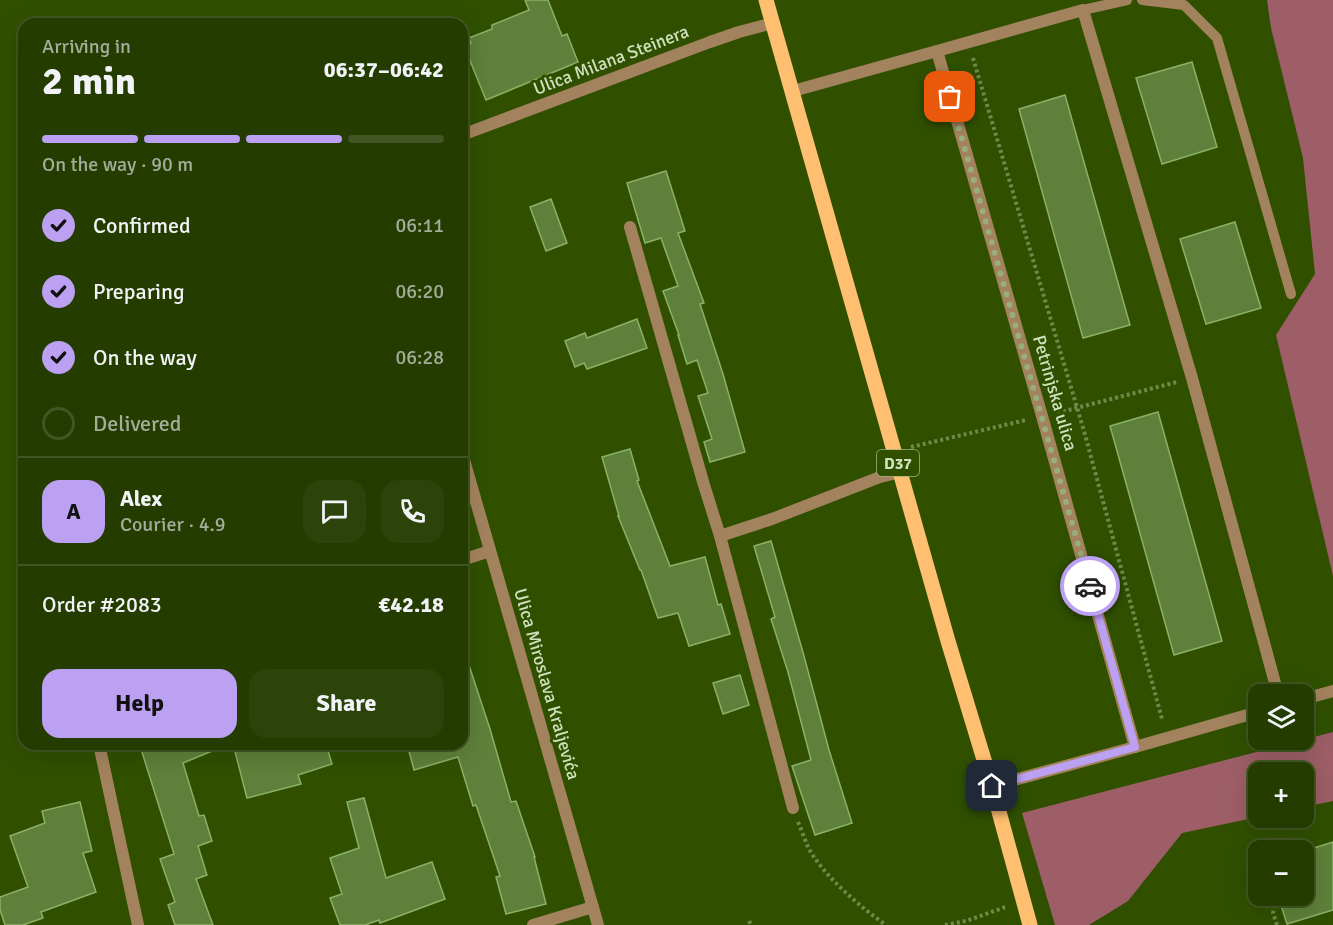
<!DOCTYPE html>
<html lang="en">
<head>
<meta charset="utf-8">
<style>
	body { margin:0; font-family:Signika,sans-serif; background:#2c430a; color:#f1f3f6; height:100vh; display:flex; flex-direction:column; font-size:22px; white-space:nowrap }
	* { box-sizing:border-box; margin:0 }
	p { font-size:20px; color:#a3ad99 }
	.icon { flex:none; width:33px; height:33px; fill:none; stroke:currentColor; stroke-width:2; stroke-linecap:round; stroke-linejoin:round }
	.map { position:relative; flex:1; overflow:hidden }
	.drawer { position:absolute; left:18px; top:18px; width:450px; height:732px; display:flex; flex-direction:column; background:#243c00; border-radius:18px; box-shadow:0 6px 24px #0002,0 0 0 2px #415622 }
	.drawer>* { flex:none }
	.controls { position:absolute; left:1248px; top:684px; display:grid; gap:12px }
	.controls a { display:grid; place-items:center; width:66px; height:66px; border-radius:12px; background:#243c00; box-shadow:0 6px 24px #0002,0 0 0 2px #415622; font-size:30px }
	.pin { position:absolute; display:grid; place-items:center; width:51px; height:51px; color:#fff; margin:-26px; border-radius:12px; box-shadow:0 3px 9px #0006 }
	.courier { position:absolute; display:grid; place-items:center; width:60px; height:60px; margin:-30px; border:4px solid #bca0f2; border-radius:50%; background:#fff; color:#222; box-shadow:0 2px 8px #0007 }
	.headline em { font-style:normal; font-weight:700 }
	.headline div { display:flex; flex-direction:column-reverse }
	.headline { display:flex; align-items:center; justify-content:space-between; height:102px; padding:0 24px }
	h1 { font-size:39px; font-weight:700; line-height:45px }
	.bar { display:grid; grid-template-columns:repeat(4,1fr); gap:9px 6px; align-content:center; height:72px; padding:0 24px }
	.bar i { height:8px; border-radius:4px; background:#415622 }
	.bar .active { background:#bca0f2 }
	.bar p { grid-column:span 4 }
	.line { display:flex; align-items:center; gap:15px; padding:0 24px; border-top:2px solid #415622 }
	.line div { flex:1 }
	.round { display:grid; place-items:center; flex:none; width:63px; height:63px; border-radius:18px; background:#2c430a }
	ol { padding:0 24px; list-style:none }
	li { display:flex; align-items:center; gap:18px; height:66px }
	li p { margin-inline-start:auto }
	li .icon { padding:6px; border-radius:50%; background:#bca0f2; color:#111; stroke-width:4 }
	li:last-child { color:#a3ad99 }
	li i { width:33px; height:33px; border:3px solid #415622; border-radius:50% }
	.cta { display:flex; gap:12px; margin-top:auto; padding:12px 24px }
	.cta a { flex:1; height:69px; border-radius:18px; background:#bca0f2; color:#111; font-size:24px; font-weight:700; line-height:69px; text-align:center }
	.cta a+a { background:#2c430a; color:#f1f3f6 }
	.map>svg:first-child { display:block }
	.forest { fill:#9d5e67 }
	.building { fill:#5e803a; stroke:#8bb068; stroke-width:1.5 }
	.lines { fill:none; stroke-linecap:round; stroke-linejoin:round }
	.path { stroke:#6e8a4b; stroke-width:4; stroke-dasharray:3 3; stroke-linecap:butt }
	.service { stroke:#a3835e; stroke-width:10 }
	.minor { stroke:#a3835e; stroke-width:12 }
	.primary { stroke:#ffbf70; stroke-width:15 }
	.done { stroke:#97af7c; stroke-width:6; stroke-dasharray:0 10.8 }
	.route { stroke:#bca0f2; stroke-width:8 }
	.labels { text-anchor:middle; stroke-width:6; stroke-linejoin:round; paint-order:stroke }
	.shield { fill:#305000; stroke:#9fb685; stroke-width:1.5 }
	.shield-label { font-size:16px; font-weight:bold; fill:#cee2be }
	.street-label { font-size:18px; fill:#cee2be; stroke:#305000 }
</style>
</head>
<body>
<div class="map">
<svg width="1333" height="925" viewBox="0 0 1333 925">
	<rect width="100%" height="100%" fill="#305000"/>
	<g class="forest">
		<polygon points="1267,0 1333,0 1333,576 1276,335 1315,274 1303,158 1271,28"/>
		<polygon points="1333,732 1333,801 1304,807 1304,772 1258,772 1258,817 1182,833 1128,901 1089,925 1055,925 1022,813"/>
	</g>
	<g class="building">
		<polygon points="525,0 548,0 562,36 567,34 578,62 486,100 464,46 471,43 469,38 492,29 492,25 529,10"/>
		<polygon points="1192,62 1217,147 1162,164 1136,78"/>
		<polygon points="1065,95 1130,325 1083,338 1019,109"/>
		<polygon points="666,171 685,231 678,233 704,303 700,304 723,374 745,452 710,462 704,442 712,439 698,396 708,393 697,360 687,364 678,335 679,335 663,291 678,286 661,238 645,243 627,183"/>
		<polygon points="551,199 567,243 546,251 530,207"/>
		<polygon points="1235,222 1261,308 1206,324 1180,239"/>
		<polygon points="637,319 647,348 587,369 584,363 575,367 565,341 585,333 587,338"/>
		<polygon points="1158,412 1222,641 1174,655 1110,426"/>
		<polygon points="630,449 639,480 637,481 670,566 705,557 718,605 721,604 730,634 689,646 678,613 658,618 641,570 640,570 618,516 619,516 602,457"/>
		<polygon points="771,541 804,656 829,750 852,823 815,835 792,766 811,760 788,672 771,619 775,617 754,546"/>
		<polygon points="462,656 466,656 490,729 511,802 516,801 535,857 534,857 546,904 506,914 496,877 500,876 476,805 473,806 458,757 414,770 407,744 462,744"/>
		<polygon points="740,675 749,705 723,714 713,683"/>
		<polygon points="157,744 229,744 183,763 199,816 204,815 212,841 198,846 207,875 196,879 213,925 175,925 168,905 175,902 160,859 174,854 141,749"/>
		<polygon points="233,744 326,744 332,764 298,775 301,784 247,798"/>
		<polygon points="364,798 386,878 432,862 445,899 380,923 379,920 365,925 340,925 330,898 342,894 330,858 359,848 347,802"/>
		<polygon points="80,802 92,851 83,853 96,892 41,912 43,918 23,925 5,925 0,910 0,897 28,887 10,836 45,823 42,811"/>
		<polygon points="1333,842 1333,910 1287,924 1278,896 1304,896 1304,851"/>
	</g>
	<g class="lines">
		<g class="path">
			<polyline points="973,58 1084,431 1162,719"/>
			<polyline points="1057,413 1177,382"/>
			<polyline points="911,447 1026,420"/>
			<path d="M 798,822 C 802,831 805,841 809,849 C 825,877 859,906 886,925"/>
			<polyline points="749,921 751,925"/>
			<polyline points="945,925 966,921 1008,906"/>
			<polyline points="1277,925 1273,913 1278,896"/>
		</g>
		<g class="service">
			<polyline points="1142,0 1184,5 1217,38 1291,294"/>
			<polyline points="1083,10 1127,0"/>
		</g>
		<g class="minor">
			<polyline points="937,51 1083,10 1192,378 1278,694"/>
			<polyline points="793,91 937,51 1042,416 1135,747 992,786"/>
			<polyline points="462,135 710,42 739,32 773,23"/>
			<polyline points="630,227 704,485 720,536 793,808"/>
			<polyline points="462,453 598,925"/>
			<polyline points="720,536 772,519 880,477 901,472"/>
			<polyline points="462,560 490,551"/>
			<polyline points="1304,699 1333,691"/>
			<polyline points="99,744 138,925"/>
			<polyline points="1135,747 1258,712"/>
			<polyline points="533,925 593,907"/>
		</g>
		<polyline class="primary" points="766,0 948,641 992,786 1030,925"/>
	</g>
	<g class="lines">
		<polyline class="done" points="950,97 1090,586"/>
		<polyline class="route" points="992,786 1135,747 1090,586"/>
	</g>
	<g class="labels">
		<rect class="shield" x="877" y="450" width="42" height="26" rx="4.5"/>
		<g class="shield-label">
			<text x="898" y="469">D37</text>
		</g>
		<g class="street-label">
			<text transform="translate(611 60) rotate(-21)" y="6">Ulica Milana Steinera</text>
			<text transform="translate(1055 393) rotate(74)" y="6">Petrinjska ulica</text>
			<text transform="translate(547 684) rotate(74)" y="6">Ulica Miroslava Kraljevića</text>
		</g>
	</g>
</svg>
<div class="controls">
<a><svg class="icon" aria-label="layers" viewBox="0 0 24 24"><path d="M12 4l9 5-9 5-9-5zM3 14l9 5 9-5"/></svg></a>
<a>+</a>
<a>−</a>
</div>
<div class="pin" style="left:950px;top:97px;background:#ea580c"><svg class="icon" aria-label="bag" viewBox="0 0 24 24"><path d="M5 8h14l-1 12H6zM9 8a3 3 0 0 1 6 0"/></svg></div>
<div class="pin" style="left:992px;top:786px;background:#1f2937"><svg class="icon" aria-label="home" viewBox="0 0 24 24"><path d="M3 11l9-7 9 7M6 9v11h12V9"/></svg></div>
<div class="courier" style="left:1090px;top:586px"><svg class="icon" aria-label="car" viewBox="0 0 24 24"><path d="M5 17H2v-5l4-1 3-4h7l3 4 3 1v5h-3M9 17h6M6 11h13"/><circle cx="7" cy="17" r="2"/><circle cx="17" cy="17" r="2"/></svg></div>
<section class="drawer">
<div class="headline"><div><h1>2 min</h1><p>Arriving in</p></div><em>06:37–06:42</em></div>
<div class="bar"><i class="active"></i><i class="active"></i><i class="active"></i><i></i><p>On the way · 90 m</p></div>
<ol>
<li><svg class="icon" aria-label="check" viewBox="0 0 24 24"><path d="M5 12l5 5 9-10"/></svg>Confirmed<p>06:11</p></li>
<li><svg class="icon" aria-label="check" viewBox="0 0 24 24"><path d="M5 12l5 5 9-10"/></svg>Preparing<p>06:20</p></li>
<li><svg class="icon" aria-label="check" viewBox="0 0 24 24"><path d="M5 12l5 5 9-10"/></svg>On the way<p>06:28</p></li>
<li><i></i>Delivered</li>
</ol>
<div class="line" style="height:108px"><b class="round" style="background:#bca0f2;color:#111">A</b><div><b>Alex</b><p>Courier · 4.9</p></div><a class="round"><svg class="icon" aria-label="chat" viewBox="0 0 24 24"><path d="M4 5h16v11H9l-5 4z"/></svg></a><a class="round"><svg class="icon" aria-label="phone" viewBox="0 0 24 24"><path d="M5 4h4l2 5-3 2q2 4 5 5l2-3 5 2v4C11 20 4 13 5 4z"/></svg></a></div>
<div class="line" style="height:78px"><div>Order #2083</div><b>€42.18</b></div>
<div class="cta"><a>Help</a><a>Share</a></div>
</section>
</div>
</body>
</html>
